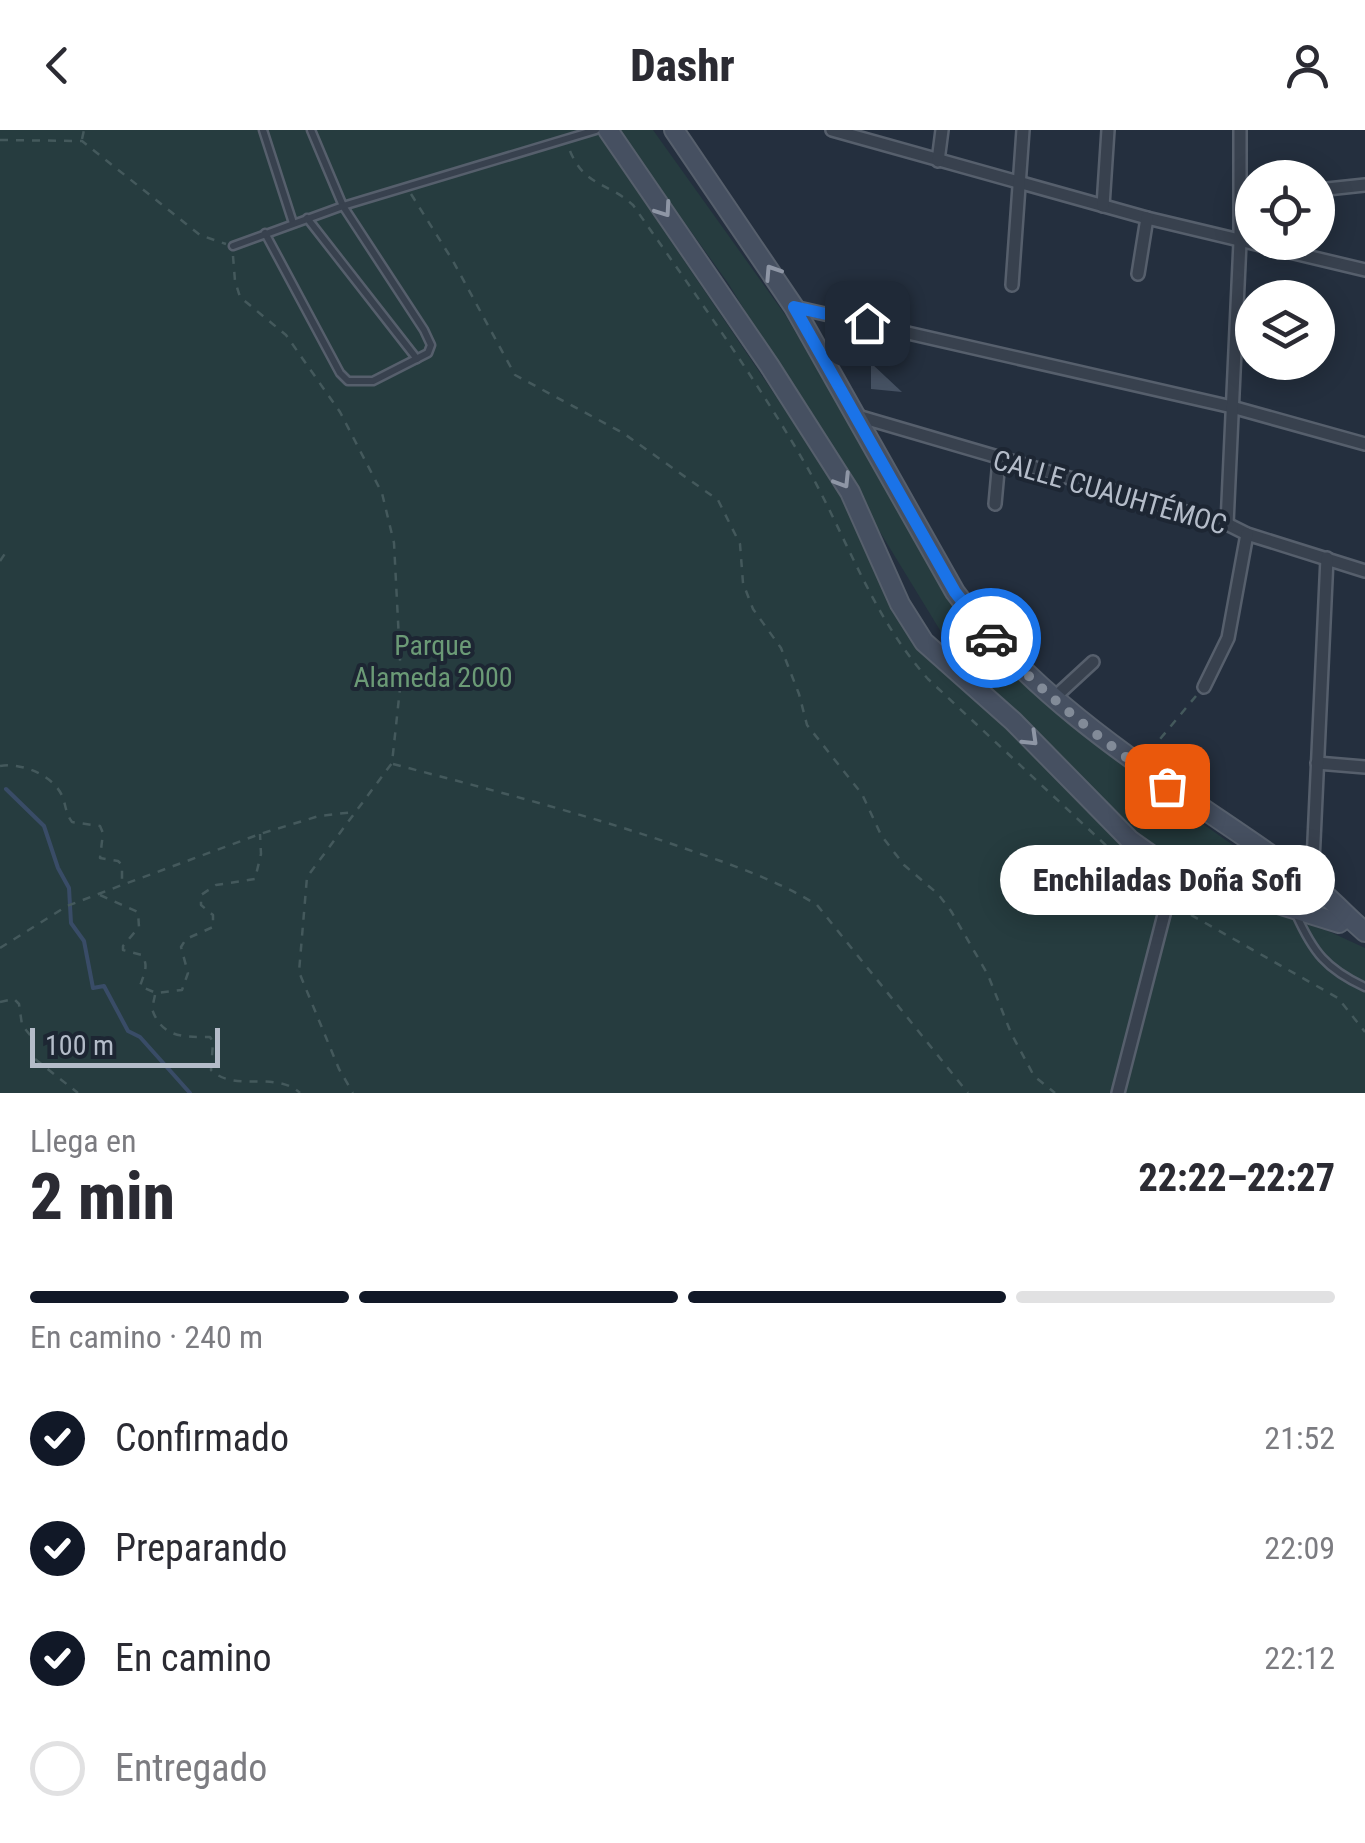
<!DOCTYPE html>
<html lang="es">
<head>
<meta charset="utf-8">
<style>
	body { margin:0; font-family:"Roboto Condensed",sans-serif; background:#f2f2f3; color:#2b2b33; height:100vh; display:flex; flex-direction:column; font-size:38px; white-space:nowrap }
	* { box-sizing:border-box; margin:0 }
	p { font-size:32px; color:#7c7c81 }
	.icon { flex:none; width:55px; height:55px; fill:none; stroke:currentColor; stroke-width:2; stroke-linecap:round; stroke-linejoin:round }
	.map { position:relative; height:963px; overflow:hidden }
	.drawer { display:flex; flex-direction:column; background:#fff; flex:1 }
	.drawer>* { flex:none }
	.fabs { position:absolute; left:1235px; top:30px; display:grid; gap:20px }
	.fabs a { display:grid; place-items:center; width:100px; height:100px; border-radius:50%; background:#fff; box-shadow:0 5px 25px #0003; font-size:50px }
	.scale { position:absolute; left:30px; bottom:25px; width:190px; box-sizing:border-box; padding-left:10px; border:5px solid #b4bcc9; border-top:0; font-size:28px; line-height:35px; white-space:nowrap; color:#b4bcc9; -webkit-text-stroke:8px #1d2633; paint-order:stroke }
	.pin { position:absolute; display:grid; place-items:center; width:85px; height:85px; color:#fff; margin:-42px; border-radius:20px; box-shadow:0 5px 15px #0006 }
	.courier { position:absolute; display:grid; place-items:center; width:100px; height:100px; margin:-50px; border:8px solid #1a73e8; border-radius:50%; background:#fff; color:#222; box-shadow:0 2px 12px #0007 }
	.bubble { position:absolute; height:70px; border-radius:35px; background:#fff; box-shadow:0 5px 25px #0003; font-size:32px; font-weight:800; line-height:70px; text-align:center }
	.summary em { font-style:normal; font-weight:800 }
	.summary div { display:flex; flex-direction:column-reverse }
	.summary { display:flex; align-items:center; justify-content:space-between; height:170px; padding:0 30px }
	h1 { font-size:65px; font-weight:800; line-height:75px }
	.bar { display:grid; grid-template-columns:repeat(4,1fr); gap:15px 10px; align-content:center; height:120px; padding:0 30px }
	.bar i { height:12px; border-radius:8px; background:#e1e1e2 }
	.bar .on { background:#111827 }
	.bar p { grid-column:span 4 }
	ol { padding:0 30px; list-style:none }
	li { display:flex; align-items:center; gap:30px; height:110px }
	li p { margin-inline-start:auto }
	li .icon { padding:10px; border-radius:50%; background:#111827; color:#fff; stroke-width:4 }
	li:last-child { color:#7c7c81 }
	li i { width:55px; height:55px; border:5px solid #e1e1e2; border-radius:50% }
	header { display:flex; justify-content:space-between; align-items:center; height:130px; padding:0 30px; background:#fff; font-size:45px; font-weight:800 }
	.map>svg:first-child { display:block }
	.green { fill:#263c3f }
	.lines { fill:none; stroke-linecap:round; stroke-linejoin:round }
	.stream { stroke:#394c67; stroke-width:4 }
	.building { fill:#455162 }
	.service-casing { stroke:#565f6c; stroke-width:11 }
	.minor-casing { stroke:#565f6c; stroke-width:16 }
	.secondary-casing { stroke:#565f6c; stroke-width:22 }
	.path { stroke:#44595c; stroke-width:2.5; stroke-dasharray:8 8; stroke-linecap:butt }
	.service { stroke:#38414e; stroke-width:6 }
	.minor { stroke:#38414e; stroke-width:11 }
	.secondary { stroke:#465061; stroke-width:18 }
	.oneway { stroke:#8e96a5 }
	.done { stroke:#828b98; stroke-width:10; stroke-dasharray:0 18 }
	.route { stroke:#1a73e8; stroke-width:12 }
	.labels { text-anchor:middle; stroke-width:8; stroke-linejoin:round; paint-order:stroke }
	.street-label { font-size:28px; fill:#b4bcc9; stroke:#1d2633 }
	.park-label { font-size:28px; fill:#6b9a76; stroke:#1d2633 }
</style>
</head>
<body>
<header><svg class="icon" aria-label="back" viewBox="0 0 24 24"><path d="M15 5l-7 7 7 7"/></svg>Dashr<svg class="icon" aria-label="person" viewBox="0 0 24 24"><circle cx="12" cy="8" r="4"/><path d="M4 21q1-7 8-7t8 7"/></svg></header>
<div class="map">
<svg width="1365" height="963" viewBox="0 0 1365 963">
	<rect width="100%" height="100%" fill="#242f3e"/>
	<g class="green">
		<polygon points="0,0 596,0 835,354 910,507 1034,615 1117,709 1187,756 1328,801 1365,818 1365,963 0,963"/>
		<polygon points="618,0 653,0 786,186 970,501 1186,682 1264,737 1317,779 1237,755 1167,726 1112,681 946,510 728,153"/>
	</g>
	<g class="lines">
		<polyline class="stream" points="6,659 44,696 58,738 69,758 71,793 84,811 93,858 104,856 128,901 140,907 190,963"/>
	</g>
	<polygon class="building" points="871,233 902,262 871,259"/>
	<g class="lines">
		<g class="service-casing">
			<g id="service">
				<polyline points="263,0 293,93"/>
				<polyline points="307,88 417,229"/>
				<polyline points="265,103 340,243 348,251 373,251 428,223 431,215 424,200 343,76 311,0"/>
				<polyline points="233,116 343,76 596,0"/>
				<path d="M 1296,784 C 1313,822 1326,839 1365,857"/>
			</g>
		</g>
		<g class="minor-casing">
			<g id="minor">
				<polyline points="832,0 1147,88 1365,140"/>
				<polyline points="938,31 942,0"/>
				<polyline points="1318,60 1365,55"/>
				<polyline points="1103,76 1108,0"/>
				<polyline points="1138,144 1147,88"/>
				<polyline points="1012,155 1023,0"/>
				<polyline points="794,177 1232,277 1365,314"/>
				<polyline points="854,285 1227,394 1247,404 1365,441"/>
				<polyline points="995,374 999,330"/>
				<polyline points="1227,394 1240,112 1240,0"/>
				<polyline points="1204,557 1228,508 1247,404"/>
				<polyline points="1055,567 1093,532"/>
				<polyline points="1317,633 1365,637"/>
				<polyline points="1312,754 1327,428"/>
				<polyline points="1118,963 1175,742"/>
			</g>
		</g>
		<g class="secondary-casing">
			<g id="secondary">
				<polyline points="608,0 769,235 850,362 900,474 924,512 1013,591 1130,710 1175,742 1339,793 1347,787"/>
				<path d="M 674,0 L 794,177 L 955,462 C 1046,587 1185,662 1308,751 C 1329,766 1346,786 1365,802"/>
			</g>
		</g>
		<g class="path">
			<polyline points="82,9 84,0"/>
			<polyline points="0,10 82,11 200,105 226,114"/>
			<path d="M 570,21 C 585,57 608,52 633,75 C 693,161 755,247 807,337 C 848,410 872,486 928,549 L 1158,764"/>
			<polyline points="411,64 453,131 515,245 623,303 718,370 740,414 743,453 753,479 781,518 799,564 807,595 862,664 881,705 904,735 938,764 951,781 988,845 1011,903 1034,946 1055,963"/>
			<polyline points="233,126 235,151 240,167 286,205 340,282 382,363 394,413 401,549 392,633 307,747 299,842 339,939 353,963"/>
			<polyline points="0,431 6,422"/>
			<polyline points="1150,621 1196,566"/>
			<path d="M 393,634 C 488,659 582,683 675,715 C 723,732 774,748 817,775 L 968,963"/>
			<path d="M 0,636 C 22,632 55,646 63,668 C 66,677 66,684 72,692 L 100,696 L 103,703 L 100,728 L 118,731 L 122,735 L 122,754"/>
			<path d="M 100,765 L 138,782 L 139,797 L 123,816 L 123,820 L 142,825 C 149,836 144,844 140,856 L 156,863 L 182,860 L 188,843 L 181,817 L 186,809 L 213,797 L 213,785 L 201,775 L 201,765 L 216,755 L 255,749 L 261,724 L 260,704"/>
			<polyline points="1177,777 1338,868 1365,902"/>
			<polyline points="0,818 67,776 122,755 260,704 319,686 354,682"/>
			<path d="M 155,865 L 152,879 C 162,908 183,907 210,907 L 213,912 L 211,940 C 235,963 275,940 300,963"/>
			<polyline points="0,872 14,869 19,874 22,895 30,905 35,929 78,963"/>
		</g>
		<use href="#service" class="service"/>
		<use href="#minor" class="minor"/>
		<use href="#secondary" class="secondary"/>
	</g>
	<defs><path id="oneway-chevron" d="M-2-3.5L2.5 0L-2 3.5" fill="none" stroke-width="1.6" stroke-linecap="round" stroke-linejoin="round" transform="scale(2.5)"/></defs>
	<g class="oneway">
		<use href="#oneway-chevron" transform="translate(664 80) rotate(55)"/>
		<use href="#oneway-chevron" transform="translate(772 142) rotate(-123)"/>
		<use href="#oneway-chevron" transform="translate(843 351) rotate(58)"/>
		<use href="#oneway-chevron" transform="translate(1031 609) rotate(44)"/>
	</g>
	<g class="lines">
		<path class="done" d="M 991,508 C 1042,563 1105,614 1167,656"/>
		<polyline class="route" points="867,193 794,177 955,462 991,508"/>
	</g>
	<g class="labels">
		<g class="street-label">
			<text transform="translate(1110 362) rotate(16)" y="10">CALLE CUAUHTÉMOC</text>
		</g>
		<g class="park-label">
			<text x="433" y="525">Parque<tspan x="433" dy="32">Alameda 2000</tspan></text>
		</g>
	</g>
</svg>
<div class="fabs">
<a><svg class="icon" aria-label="locate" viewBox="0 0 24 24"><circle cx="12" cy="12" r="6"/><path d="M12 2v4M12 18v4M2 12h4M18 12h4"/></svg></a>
<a><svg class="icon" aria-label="layers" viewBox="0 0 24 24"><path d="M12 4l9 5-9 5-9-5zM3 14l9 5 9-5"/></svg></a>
</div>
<div class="scale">100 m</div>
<div class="pin" style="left:1167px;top:656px;background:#ea580c"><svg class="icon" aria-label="bag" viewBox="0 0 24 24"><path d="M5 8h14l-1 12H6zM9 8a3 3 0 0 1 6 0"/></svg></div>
<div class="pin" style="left:867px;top:193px;background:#1f2937"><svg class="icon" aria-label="home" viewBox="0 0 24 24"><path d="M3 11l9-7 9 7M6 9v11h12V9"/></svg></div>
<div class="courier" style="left:991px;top:508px"><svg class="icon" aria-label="car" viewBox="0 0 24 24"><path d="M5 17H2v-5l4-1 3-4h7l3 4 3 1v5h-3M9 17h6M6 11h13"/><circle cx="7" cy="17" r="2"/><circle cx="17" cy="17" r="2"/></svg></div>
<div class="bubble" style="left:1000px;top:715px;width:335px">Enchiladas Doña Sofi</div>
</div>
<section class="drawer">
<div class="summary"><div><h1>2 min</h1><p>Llega en</p></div><em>22:22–22:27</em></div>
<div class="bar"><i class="on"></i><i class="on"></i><i class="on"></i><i></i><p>En camino · 240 m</p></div>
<ol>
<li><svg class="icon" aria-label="check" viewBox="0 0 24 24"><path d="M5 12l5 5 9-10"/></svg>Confirmado<p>21:52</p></li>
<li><svg class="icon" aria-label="check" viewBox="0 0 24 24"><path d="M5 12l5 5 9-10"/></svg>Preparando<p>22:09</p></li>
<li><svg class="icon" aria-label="check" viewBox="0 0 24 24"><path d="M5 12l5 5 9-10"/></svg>En camino<p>22:12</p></li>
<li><i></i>Entregado</li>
</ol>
</section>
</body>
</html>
